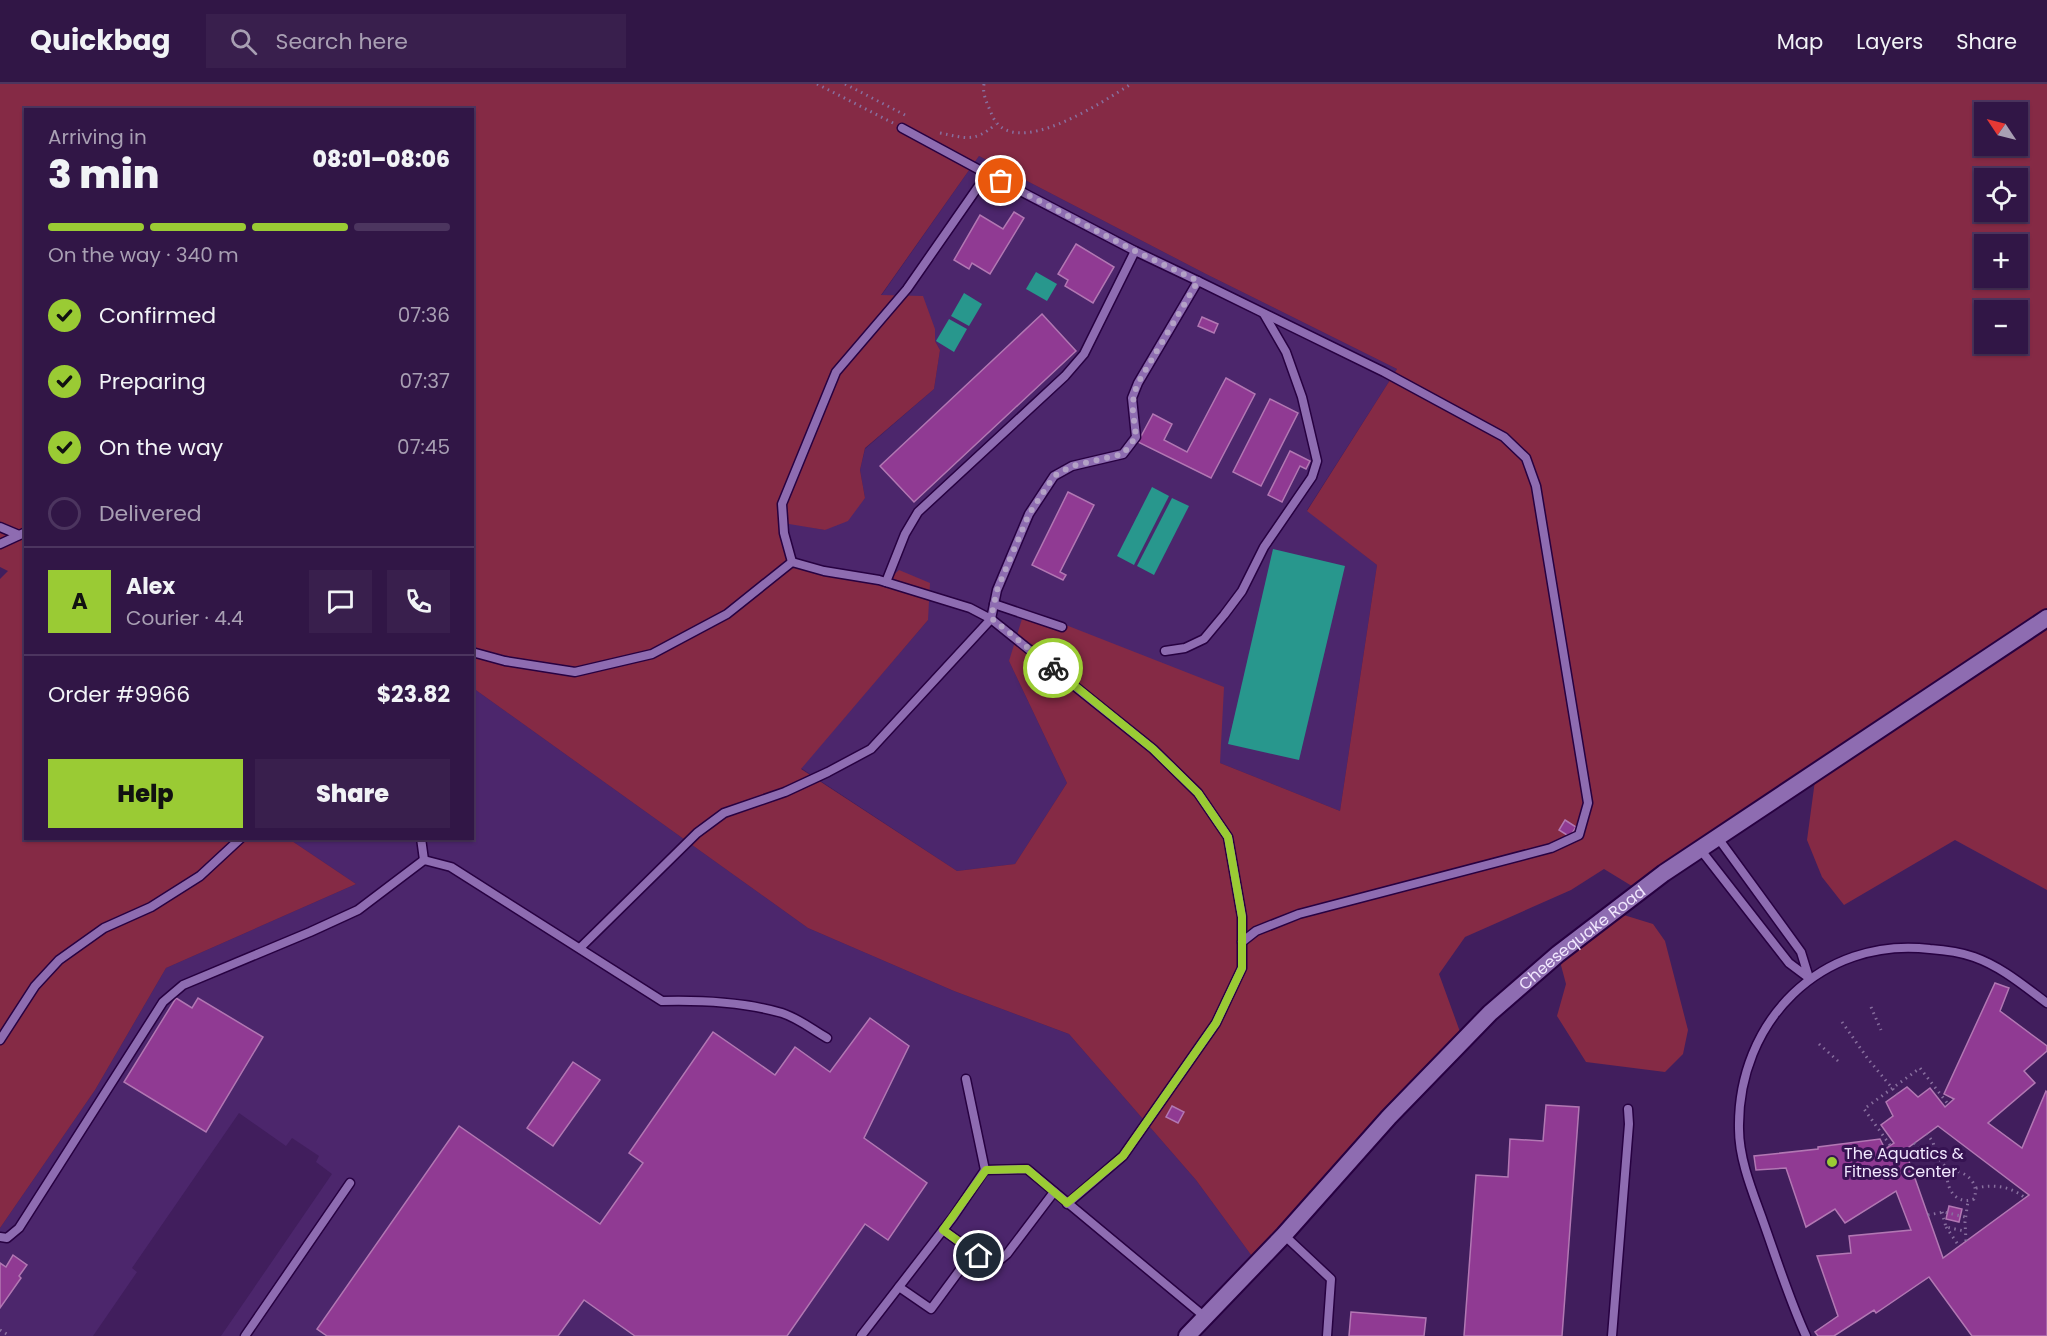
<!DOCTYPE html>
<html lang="en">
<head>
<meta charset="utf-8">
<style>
	body { margin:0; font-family:Poppins,sans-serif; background:#391f4d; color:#f1f3f6; height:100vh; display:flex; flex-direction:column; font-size:22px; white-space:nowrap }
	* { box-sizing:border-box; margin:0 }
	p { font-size:20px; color:#a89fb3 }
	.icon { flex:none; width:33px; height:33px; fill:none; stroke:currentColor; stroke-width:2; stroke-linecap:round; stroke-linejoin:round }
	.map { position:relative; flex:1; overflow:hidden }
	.side { position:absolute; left:24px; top:24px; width:450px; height:732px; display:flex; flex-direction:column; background:#311646; border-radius:0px; box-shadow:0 2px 4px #0004,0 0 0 2px #4c355f }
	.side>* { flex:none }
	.needle { width:39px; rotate:305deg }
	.controls { position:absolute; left:1974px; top:18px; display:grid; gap:12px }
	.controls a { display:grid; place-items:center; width:54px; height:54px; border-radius:0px; background:#311646; box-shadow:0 2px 4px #0004,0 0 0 2px #4c355f; font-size:30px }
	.pin { position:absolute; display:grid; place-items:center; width:51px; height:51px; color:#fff; margin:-26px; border:3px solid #fff; border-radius:50%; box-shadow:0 2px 6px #0007 }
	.courier { position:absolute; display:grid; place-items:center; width:60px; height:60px; margin:-30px; border:4px solid #9acb34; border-radius:50%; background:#fff; color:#222; box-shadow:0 2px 8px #0007 }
	.overview em { font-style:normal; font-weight:800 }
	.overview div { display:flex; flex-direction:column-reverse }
	.overview { display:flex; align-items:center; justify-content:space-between; height:102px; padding:0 24px }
	h1 { font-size:39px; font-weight:800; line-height:45px }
	.bar { display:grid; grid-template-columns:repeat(4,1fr); gap:9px 6px; align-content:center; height:72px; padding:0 24px }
	.bar i { height:8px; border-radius:4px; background:#4c355f }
	.bar .selected { background:#9acb34 }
	.bar p { grid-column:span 4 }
	.line { display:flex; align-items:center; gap:15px; padding:0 24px; border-top:2px solid #4c355f }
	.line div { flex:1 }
	.round { display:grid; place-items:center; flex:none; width:63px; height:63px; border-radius:0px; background:#391f4d }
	ol { padding:0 24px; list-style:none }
	li { display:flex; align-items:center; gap:18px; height:66px }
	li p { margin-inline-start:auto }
	li .icon { padding:6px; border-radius:50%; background:#9acb34; color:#111; stroke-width:4 }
	li:last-child { color:#a89fb3 }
	li i { width:33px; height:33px; border:3px solid #4c355f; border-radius:50% }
	.cta { display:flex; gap:12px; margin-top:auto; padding:12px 24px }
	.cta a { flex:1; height:69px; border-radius:0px; background:#9acb34; color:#111; font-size:24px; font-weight:800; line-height:69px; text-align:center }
	.cta a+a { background:#391f4d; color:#f1f3f6 }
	header { display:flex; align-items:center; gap:36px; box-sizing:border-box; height:84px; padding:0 30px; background:#311646; border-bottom:2px solid #4c355f }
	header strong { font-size:28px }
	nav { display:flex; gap:33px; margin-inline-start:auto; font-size:21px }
	.search { width:420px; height:54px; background:#391f4d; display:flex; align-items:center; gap:15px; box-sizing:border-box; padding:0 21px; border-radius:0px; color:#a89fb3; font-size:22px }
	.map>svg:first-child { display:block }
	.built { fill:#4c266c }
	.green { fill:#852a45; fill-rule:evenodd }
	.water { fill:#28978d }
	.building { fill:#903a93; stroke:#b277b3; stroke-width:1.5; fill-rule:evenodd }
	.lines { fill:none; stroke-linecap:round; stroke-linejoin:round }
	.service-casing { stroke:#270141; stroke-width:11 }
	.minor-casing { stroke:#270141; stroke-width:20 }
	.path { stroke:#886f9e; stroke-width:3; stroke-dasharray:1.5 4.5; stroke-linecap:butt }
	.service { stroke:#8e6cb1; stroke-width:8 }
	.minor { stroke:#8e6cb1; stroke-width:16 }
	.done { stroke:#b3a1c6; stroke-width:6; stroke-dasharray:0 10.8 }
	.route { stroke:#9acb34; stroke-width:8 }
	.poi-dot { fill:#9acb34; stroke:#361352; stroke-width:2 }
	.labels { text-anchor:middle; stroke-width:6; stroke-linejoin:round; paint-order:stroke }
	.street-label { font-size:16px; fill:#f1e7fe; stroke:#361352 }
	.poi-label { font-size:16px; fill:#f1e7fe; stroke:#361352; text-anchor:start }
</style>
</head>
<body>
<header>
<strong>Quickbag</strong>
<div class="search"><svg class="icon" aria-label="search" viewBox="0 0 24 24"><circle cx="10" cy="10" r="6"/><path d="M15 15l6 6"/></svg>Search here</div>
<nav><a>Map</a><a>Layers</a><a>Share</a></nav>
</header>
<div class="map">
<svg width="2047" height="1252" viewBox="0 0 2047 1252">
	<rect width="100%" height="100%" fill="#411e5d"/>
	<g class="built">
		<polygon points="979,72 1206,190 1397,285 1307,426 1377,481 1340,727 1220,679 1009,577 1067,699 1015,780 957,787 801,684 928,536 886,498 792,478 783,438 825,446 865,414 860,386 865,365 934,305 940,266 935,257 935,245 881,212"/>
		<polygon points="473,604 808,844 954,907 1069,950 1196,1096 1257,1179 1187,1252 221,1252 332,1090 316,1078 319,1072 292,1054 286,1062 239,1029 132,1184 137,1188 93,1252 0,1252 0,1144 95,1006 166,884 356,800 289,755 472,754"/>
	</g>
	<g class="green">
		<path d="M 0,0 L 2047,0 L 2047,806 L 1955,756 L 1844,821 L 1822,793 L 1807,756 L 1816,689 L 1640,807 L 1604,785 L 1571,806 L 1465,853 L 1439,890 L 1463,956 L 1257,1179 L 1196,1096 L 1069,950 L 954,907 L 808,844 L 473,604 L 472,26 L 26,26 L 26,754 L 289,755 L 356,800 L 166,884 L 95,1006 L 0,1144 L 0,495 L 8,487 L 0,483 ZM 1984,28 L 2018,28 L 2018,62 L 1984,62 ZM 979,72 L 1206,190 L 1397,285 L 1307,427 L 1377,481 L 1340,727 L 1220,679 L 1224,603 L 1025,525 L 1009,577 L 1067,699 L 1015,780 L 957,787 L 801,685 L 928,536 L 930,499 L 899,486 L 886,498 L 792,478 L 783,439 L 825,446 L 848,437 L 865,414 L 860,386 L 865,364 L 934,305 L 940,266 L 935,257 L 935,245 L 923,212 L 881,211 ZM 1984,94 L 2018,94 L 2018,128 L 1984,128 ZM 1984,160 L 2018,160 L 2018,194 L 1984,194 ZM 1984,226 L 2018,226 L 2018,260 L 1984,260 Z"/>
		<polygon points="1614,828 1653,840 1665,857 1688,946 1683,970 1665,988 1586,978 1557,932 1566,900 1558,870"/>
	</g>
	<g class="water">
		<polygon points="1036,188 1057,200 1047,217 1026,205"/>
		<polygon points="964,209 982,220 969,242 951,232"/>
		<polygon points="949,235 967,245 954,268 936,257"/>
		<polygon points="1152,403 1169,412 1134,481 1117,472"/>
		<polygon points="1172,414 1189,422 1154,491 1137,482"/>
		<polygon points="1273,465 1345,482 1299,676 1228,660"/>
	</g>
	<g class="building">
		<polygon points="1014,128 1024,134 990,190 972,179 969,185 954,176 980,131 1003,145"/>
		<polygon points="1076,160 1114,183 1093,219 1065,202 1068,196 1058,190"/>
		<polygon points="1042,230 1076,267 914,418 880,382"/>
		<polygon points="1202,233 1218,240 1214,249 1198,242"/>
		<polygon points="1226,294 1255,310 1211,394 1138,358 1153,330 1172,340 1164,356 1187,368"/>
		<polygon points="1270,315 1298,329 1261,402 1233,388"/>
		<polygon points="1290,367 1310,377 1306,385 1300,382 1282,418 1268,411"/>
		<polygon points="1068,408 1094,421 1060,488 1066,491 1063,496 1032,481"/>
		<polygon points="1565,736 1576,743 1570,753 1559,746"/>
		<path d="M 1995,899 L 2009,904 L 2000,927 L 2047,962 L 2047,967 L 2024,987 L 2035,999 L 1988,1039 L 2022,1064 L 2046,1007 L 2047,1008 L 2047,1252 L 1972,1252 L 1929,1193 L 1876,1229 L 1874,1226 L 1834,1252 L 1818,1252 L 1815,1248 L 1838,1232 L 1817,1172 L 1851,1169 L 1849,1152 L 1911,1146 L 1896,1107 L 1845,1139 L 1835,1125 L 1806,1143 L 1786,1084 L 1756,1086 L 1754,1072 L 1818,1065 L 1818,1063 L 1880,1055 L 1885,1065 L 1894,1059 L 1881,1041 L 1893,1032 L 1886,1018 L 1907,1003 L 1918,1013 L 1930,1004 L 1945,1023 L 1954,1015 L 1944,1010 ZM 1938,1042 L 2029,1111 L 1943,1174 L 1905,1066 Z"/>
		<polygon points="176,914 192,924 198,914 263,953 206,1048 124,998"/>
		<polygon points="870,934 909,962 864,1054 927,1099 888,1156 865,1140 787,1252 635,1252 584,1216 558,1252 327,1252 317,1245 459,1042 600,1140 643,1079 629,1069 713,948 775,991 795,963 830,988"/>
		<polygon points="573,978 600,996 553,1062 527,1044"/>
		<polygon points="1546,1021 1579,1023 1562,1252 1464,1252 1476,1091 1508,1093 1510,1055 1543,1057"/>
		<polygon points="1172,1022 1184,1028 1178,1039 1166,1033"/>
		<polygon points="1949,1122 1962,1125 1959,1138 1946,1135"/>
		<polygon points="13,1171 27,1181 19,1192 21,1194 0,1224 0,1179 6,1183"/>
		<polygon points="1351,1228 1426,1234 1424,1252 1349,1252"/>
	</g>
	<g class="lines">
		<g class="service-casing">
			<g id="service">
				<polyline points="902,44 1000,97"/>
				<polyline points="1198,197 1384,288 1504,353 1526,374 1536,402 1588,719 1579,751 1551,764 1299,830 1256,847 1242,858"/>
				<polyline points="0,443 19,451"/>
				<polyline points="0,460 26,448"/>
				<polyline points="886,498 905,450 918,428 1065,292 1084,270 1135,167"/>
				<polyline points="994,520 1062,543"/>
				<polyline points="1165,567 1185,564 1204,555 1224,531 1242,507 1264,463 1312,393 1317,377 1302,313 1286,268 1264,230"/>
				<polyline points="472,568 505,577 575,588 652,570 727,530 792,478 824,487 879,496 970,524 991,535 1153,665 1198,709 1228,753 1242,833 1242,884 1216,939 1123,1072 1067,1120"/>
				<polyline points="421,754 424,776"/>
				<polyline points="1700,765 1789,879 1809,894 1801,868 1718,754"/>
				<polyline points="580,864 697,749 724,729 785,708 828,688 871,665 991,535 997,506 1029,430 1054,392 1072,382 1123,370 1136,353 1132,314 1138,299 1198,197 1135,167 1001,97 988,98 978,103 907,205 836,288 782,420 784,449 792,478"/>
				<polyline points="0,956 35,902 59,876 104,844 151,823 200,792 241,754"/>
				<polyline points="966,995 985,1086"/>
				<polyline points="943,1146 990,1180"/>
				<polyline points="1284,1151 1331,1195 1327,1252"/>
				<path d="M 0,1153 L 7,1154 L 19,1144 L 163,918 L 183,901 L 310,848 L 358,826 L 424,776 L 451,783 L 662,917 C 702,916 744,918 782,929 C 798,934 813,946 827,954"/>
				<polyline points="899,1203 931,1225 962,1183 995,1180 1007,1170 1054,1108"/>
				<polyline points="245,1252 350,1099"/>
				<polyline points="861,1252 953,1133 985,1086 1027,1085 1205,1233"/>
				<polyline points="1612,1252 1629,1040 1628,1025"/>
				<path d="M 1806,1252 C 1789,1215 1777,1176 1763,1137 C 1753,1109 1739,1076 1739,1045 C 1737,938 1821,852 1930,865 C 1945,866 1960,868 1974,873 C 2002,883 2024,902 2047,919"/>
			</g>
		</g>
		<g class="minor-casing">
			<g id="minor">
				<path id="s1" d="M 1187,1252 L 1284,1151 L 1389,1033 L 1490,929 L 1558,870 L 1664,789 L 2047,534"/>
			</g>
		</g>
		<g class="path">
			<polyline points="817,0 893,39"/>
			<polyline points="845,0 905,31"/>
			<path d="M 984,0 C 982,11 988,21 992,31 C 1012,79 1104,17 1131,0"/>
			<path d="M 940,49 C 966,54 974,59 996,40"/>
			<polyline points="1871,923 1881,946"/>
			<polyline points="1842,938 1868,975 1897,1010"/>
			<polyline points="1819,960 1838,977"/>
			<polyline points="1914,1059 1923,1066 1936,1071 1933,1058 1927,1050"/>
			<polyline points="1890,1061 1864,1025 1920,984 1948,1020"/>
			<path d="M 1936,1071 L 1948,1086 C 1944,1103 1956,1122 1974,1115 C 1980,1098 1965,1086 1948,1086"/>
			<path d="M 1976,1104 C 1993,1100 2011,1102 2025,1114"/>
			<polyline points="1942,1128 1946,1143 1964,1147"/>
			<polyline points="1928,1131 1944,1128 1965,1133"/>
			<polyline points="1946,1143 1959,1162"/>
			<polyline points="1966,1157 1965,1138 1968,1117"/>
			<polyline points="0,1246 10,1252"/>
		</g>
		<use href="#service" class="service"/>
		<use href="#minor" class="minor"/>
	</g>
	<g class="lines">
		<path class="done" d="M 1001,97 L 1135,167 L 1198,197 L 1138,299 C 1129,322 1134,330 1136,353 L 1123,370 L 1072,382 L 1054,392 L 1029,430 L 997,506 L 991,534 L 1053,584"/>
		<polyline class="route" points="979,1172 943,1146 986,1086 1027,1085 1067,1119 1123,1072 1216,939 1242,884 1242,833 1228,753 1198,709 1153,665 1053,584"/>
	</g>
	<circle class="poi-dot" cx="1832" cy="1078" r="6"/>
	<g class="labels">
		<g class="street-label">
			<text dy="6" stroke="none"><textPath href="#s1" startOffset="562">Cheesequake Road</textPath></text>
		</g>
		<g class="poi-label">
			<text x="1844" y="1075">The Aquatics &amp;<tspan x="1844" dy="18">Fitness Center</tspan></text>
		</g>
	</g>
</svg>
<div class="controls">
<a><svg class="needle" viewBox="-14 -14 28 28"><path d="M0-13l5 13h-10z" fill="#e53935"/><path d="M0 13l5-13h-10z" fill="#a89fb3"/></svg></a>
<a><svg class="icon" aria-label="locate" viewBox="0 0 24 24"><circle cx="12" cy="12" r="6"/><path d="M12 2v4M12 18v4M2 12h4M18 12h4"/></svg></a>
<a>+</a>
<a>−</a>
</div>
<div class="pin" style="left:1001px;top:97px;background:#ea580c"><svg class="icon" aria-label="bag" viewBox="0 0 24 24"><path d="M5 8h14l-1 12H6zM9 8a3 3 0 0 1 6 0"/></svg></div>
<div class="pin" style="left:979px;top:1172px;background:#1f2937"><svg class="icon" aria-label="home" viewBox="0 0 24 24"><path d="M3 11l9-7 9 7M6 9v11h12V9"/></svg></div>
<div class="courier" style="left:1053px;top:584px"><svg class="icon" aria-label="bike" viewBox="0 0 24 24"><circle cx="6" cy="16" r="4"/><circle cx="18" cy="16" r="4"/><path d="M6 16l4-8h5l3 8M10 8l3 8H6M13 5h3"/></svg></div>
<section class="side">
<div class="overview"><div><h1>3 min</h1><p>Arriving in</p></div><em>08:01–08:06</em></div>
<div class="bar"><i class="selected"></i><i class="selected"></i><i class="selected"></i><i></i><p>On the way · 340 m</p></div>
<ol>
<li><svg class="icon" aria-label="check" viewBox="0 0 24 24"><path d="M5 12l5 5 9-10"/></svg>Confirmed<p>07:36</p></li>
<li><svg class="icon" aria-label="check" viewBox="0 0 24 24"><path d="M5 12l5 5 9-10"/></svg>Preparing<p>07:37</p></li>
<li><svg class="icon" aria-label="check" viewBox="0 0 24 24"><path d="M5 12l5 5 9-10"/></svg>On the way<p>07:45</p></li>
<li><i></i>Delivered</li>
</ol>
<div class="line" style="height:108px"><b class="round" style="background:#9acb34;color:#111">A</b><div><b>Alex</b><p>Courier · 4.4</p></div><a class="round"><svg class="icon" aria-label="chat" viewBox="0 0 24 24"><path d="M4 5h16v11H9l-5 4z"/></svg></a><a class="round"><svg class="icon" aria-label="phone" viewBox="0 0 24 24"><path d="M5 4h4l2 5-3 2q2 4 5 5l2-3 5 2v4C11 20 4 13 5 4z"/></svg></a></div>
<div class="line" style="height:78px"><div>Order #9966</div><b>$23.82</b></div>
<div class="cta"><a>Help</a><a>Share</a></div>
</section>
</div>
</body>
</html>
